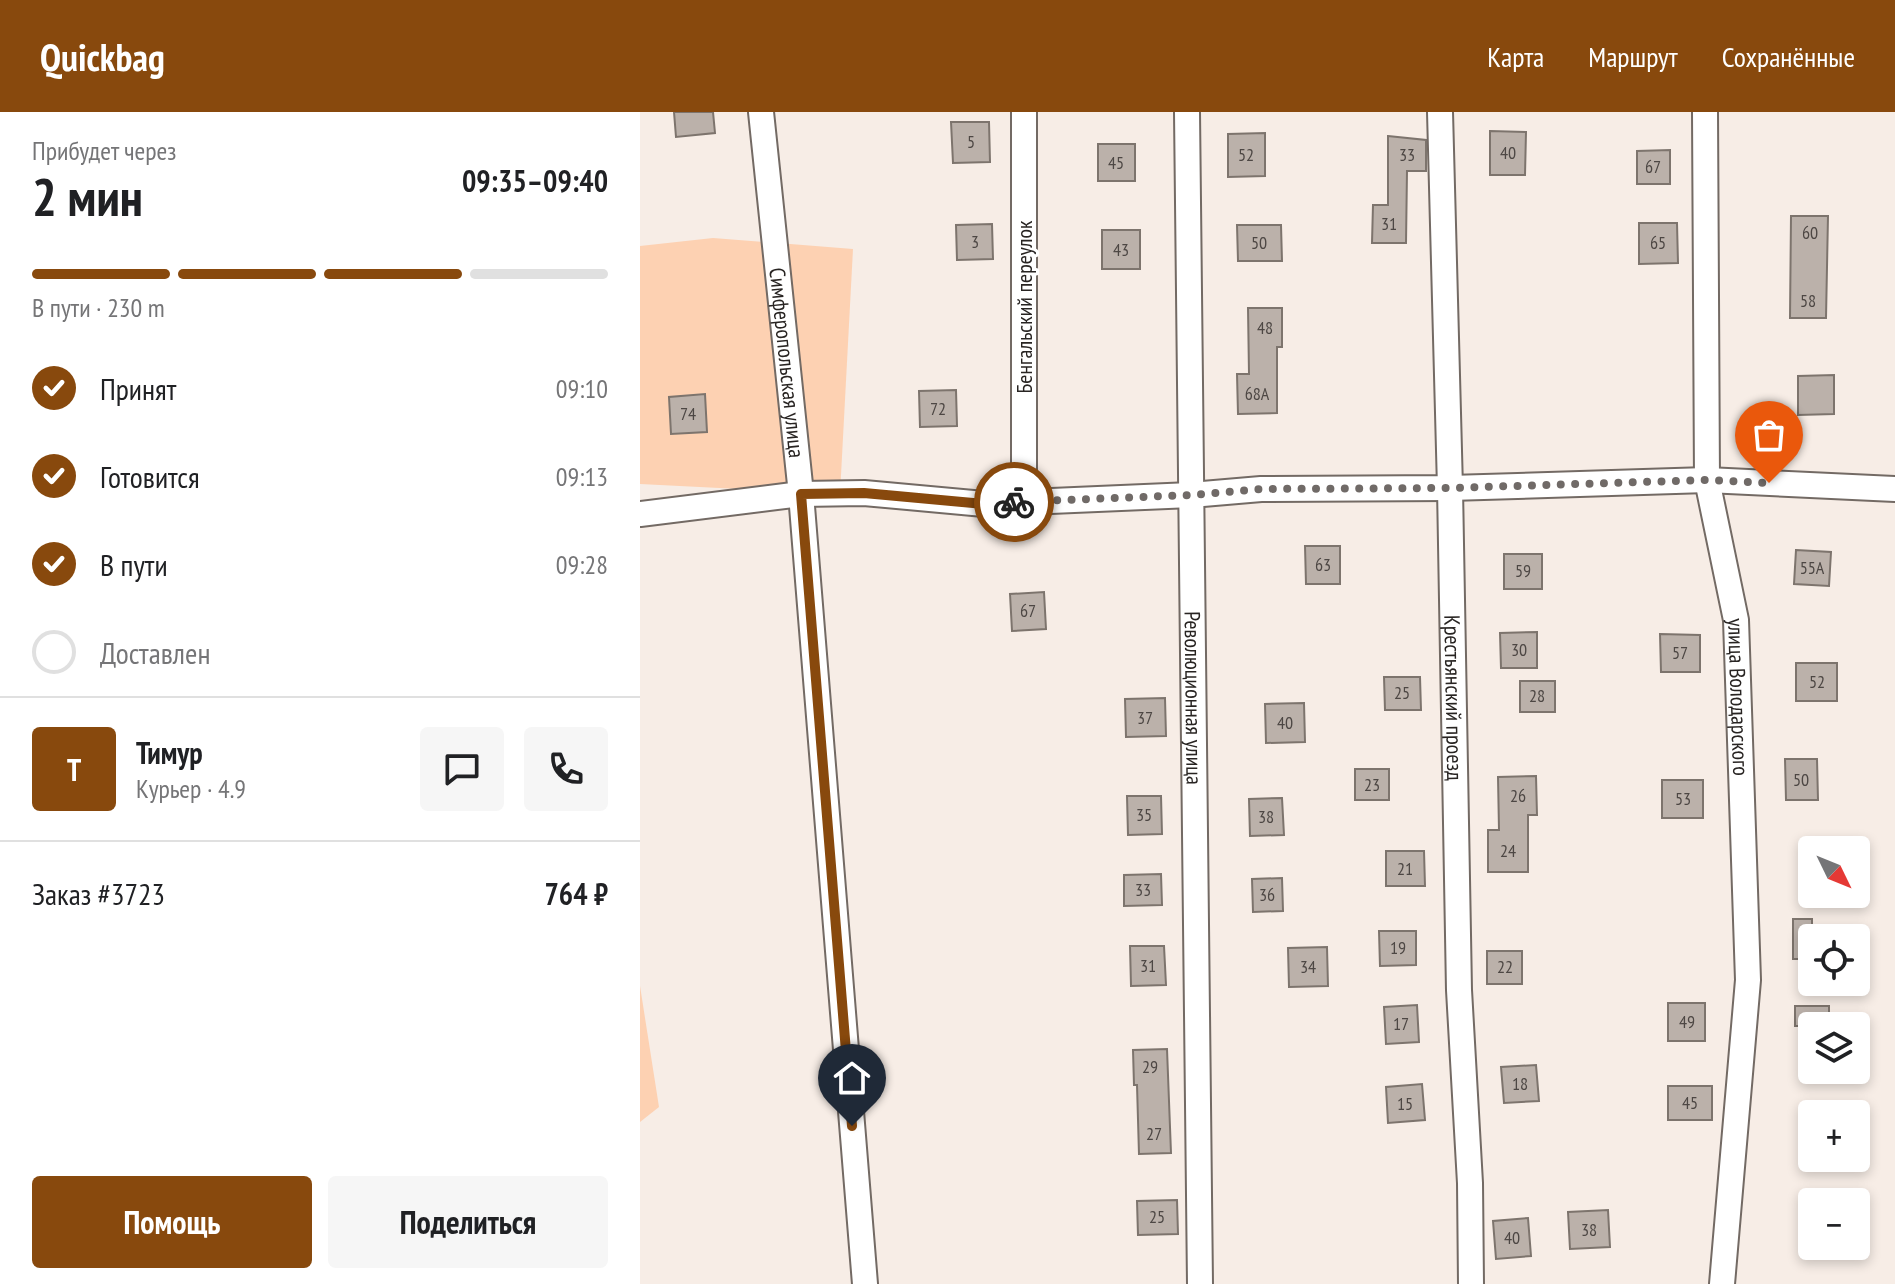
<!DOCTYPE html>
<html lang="ru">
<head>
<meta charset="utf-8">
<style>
	body { margin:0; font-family:"PT Sans Narrow",sans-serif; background:#f6f6f6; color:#202124; height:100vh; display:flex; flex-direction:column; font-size:30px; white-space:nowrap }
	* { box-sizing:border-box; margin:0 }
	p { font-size:26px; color:#757577 }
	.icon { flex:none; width:44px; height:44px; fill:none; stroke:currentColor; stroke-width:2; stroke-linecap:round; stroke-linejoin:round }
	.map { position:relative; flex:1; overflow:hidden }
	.panel { display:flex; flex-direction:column; background:#fff; width:640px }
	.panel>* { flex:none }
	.needle { width:52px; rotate:133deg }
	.controls { position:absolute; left:1158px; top:724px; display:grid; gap:16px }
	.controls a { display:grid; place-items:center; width:72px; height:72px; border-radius:8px; background:#fff; box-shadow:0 4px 12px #0003; font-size:40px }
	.pin { position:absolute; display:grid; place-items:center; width:68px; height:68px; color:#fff; margin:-82px -34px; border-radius:50% 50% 50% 0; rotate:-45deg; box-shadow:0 0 8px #0007 }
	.pin .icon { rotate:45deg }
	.courier { position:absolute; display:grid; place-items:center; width:80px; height:80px; margin:-40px; border:6px solid #88490d; border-radius:50%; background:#fff; color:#222; box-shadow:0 2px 10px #0007 }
	.summary em { font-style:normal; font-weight:700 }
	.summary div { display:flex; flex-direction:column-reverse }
	.summary { display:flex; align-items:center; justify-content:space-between; height:136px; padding:0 32px }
	h1 { font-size:52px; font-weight:700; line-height:60px }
	.bar { display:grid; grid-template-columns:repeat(4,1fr); gap:12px 8px; align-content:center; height:96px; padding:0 32px }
	.bar i { height:10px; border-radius:6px; background:#e0e0e0 }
	.bar .active { background:#88490d }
	.bar p { grid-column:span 4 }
	.line { display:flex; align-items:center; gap:20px; padding:0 32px; border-top:2px solid #e0e0e0 }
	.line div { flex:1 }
	.round { display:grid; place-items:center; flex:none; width:84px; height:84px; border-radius:8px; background:#f6f6f6 }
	ol { padding:0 32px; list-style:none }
	li { display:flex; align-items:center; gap:24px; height:88px }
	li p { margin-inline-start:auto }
	li .icon { padding:8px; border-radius:50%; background:#88490d; color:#fff; stroke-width:4 }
	li:last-child { color:#757577 }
	li i { width:44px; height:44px; border:4px solid #e0e0e0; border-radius:50% }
	.button { display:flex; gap:16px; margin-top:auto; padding:16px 32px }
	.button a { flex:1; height:92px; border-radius:8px; background:#88490d; color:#fff; font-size:32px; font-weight:700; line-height:92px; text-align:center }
	.button a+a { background:#f6f6f6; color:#202124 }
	header { display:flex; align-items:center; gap:48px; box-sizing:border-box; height:112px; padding:0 40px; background:#88490d; color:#fff }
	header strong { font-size:38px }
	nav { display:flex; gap:44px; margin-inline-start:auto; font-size:28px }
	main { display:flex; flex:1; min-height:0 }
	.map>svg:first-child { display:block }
	.green { fill:#fdd1b2 }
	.building { fill:#bbb1aa; stroke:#7d746d; stroke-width:2 }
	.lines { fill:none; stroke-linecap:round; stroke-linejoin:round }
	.minor-casing { stroke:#736a64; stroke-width:28 }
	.minor { stroke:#fff; stroke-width:24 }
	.done { stroke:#706a67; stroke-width:8; stroke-dasharray:0 14.4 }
	.route { stroke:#88490d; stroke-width:10 }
	.labels { text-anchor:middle; stroke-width:6; stroke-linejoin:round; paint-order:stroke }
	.number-label { font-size:18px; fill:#4d4744 }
	.street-label { font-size:22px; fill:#282422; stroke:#fff }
</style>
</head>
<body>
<header>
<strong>Quickbag</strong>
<nav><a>Карта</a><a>Маршрут</a><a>Сохранённые</a></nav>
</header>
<main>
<section class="panel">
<div class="summary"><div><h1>2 мин</h1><p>Прибудет через</p></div><em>09:35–09:40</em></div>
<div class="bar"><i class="active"></i><i class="active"></i><i class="active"></i><i></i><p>В пути · 230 m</p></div>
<ol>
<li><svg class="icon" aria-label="check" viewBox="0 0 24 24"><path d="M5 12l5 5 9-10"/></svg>Принят<p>09:10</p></li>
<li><svg class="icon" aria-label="check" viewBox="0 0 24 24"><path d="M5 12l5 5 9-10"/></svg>Готовится<p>09:13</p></li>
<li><svg class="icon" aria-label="check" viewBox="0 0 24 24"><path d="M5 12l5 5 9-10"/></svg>В пути<p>09:28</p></li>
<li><i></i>Доставлен</li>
</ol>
<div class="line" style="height:144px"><b class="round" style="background:#88490d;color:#fff">Т</b><div><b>Тимур</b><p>Курьер · 4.9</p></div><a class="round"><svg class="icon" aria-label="chat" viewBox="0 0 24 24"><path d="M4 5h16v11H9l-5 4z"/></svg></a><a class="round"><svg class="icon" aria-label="phone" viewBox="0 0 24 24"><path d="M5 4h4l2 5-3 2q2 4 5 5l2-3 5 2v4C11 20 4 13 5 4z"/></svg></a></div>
<div class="line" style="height:104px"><div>Заказ #3723</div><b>764 ₽</b></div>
<div class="button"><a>Помощь</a><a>Поделиться</a></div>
</section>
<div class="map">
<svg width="1255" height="1172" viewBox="0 0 1255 1172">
	<rect width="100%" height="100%" fill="#f7ede6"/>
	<g class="green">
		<polygon points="73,126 213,137 200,382 0,372 0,134"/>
		<polygon points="0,874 19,995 0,1010"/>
	</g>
	<g class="building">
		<polygon points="34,0 73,0 75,21 36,25"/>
		<polygon points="311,10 349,10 350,50 313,51"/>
		<polygon points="850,19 886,20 885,63 850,63"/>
		<polygon points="625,21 625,64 588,65 588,22"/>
		<polygon points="748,24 786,28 786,59 767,59 766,131 732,131 733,93 748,93"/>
		<rect x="458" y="32" width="37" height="37"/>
		<polygon points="1030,38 1030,72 997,72 997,39"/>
		<polygon points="1151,104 1188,104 1186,206 1150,206"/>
		<polygon points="999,111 1037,111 1038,151 999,152"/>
		<polygon points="352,112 353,147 317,148 316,113"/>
		<polygon points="597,113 641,113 642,149 598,149"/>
		<rect x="462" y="118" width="38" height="39"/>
		<polygon points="608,196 642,196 642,235 637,235 637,301 598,302 597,262 609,262"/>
		<polygon points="1194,263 1194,302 1158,303 1158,264"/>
		<polygon points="316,278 317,314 280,315 279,279"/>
		<polygon points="65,282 67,320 31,322 29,285"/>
		<polygon points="665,434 700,434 700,472 666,472"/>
		<polygon points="1156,438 1191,440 1189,474 1154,472"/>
		<rect x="864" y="442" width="38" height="35"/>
		<polygon points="404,480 406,517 372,519 370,482"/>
		<polygon points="897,520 897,556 861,556 860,521"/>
		<polygon points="1020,522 1060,523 1060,560 1021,560"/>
		<rect x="1156" y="551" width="41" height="38"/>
		<polygon points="744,565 780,565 781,598 745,598"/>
		<rect x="880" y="569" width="35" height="31"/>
		<polygon points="525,586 526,624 486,625 485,587"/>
		<polygon points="664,591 665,630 626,631 625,592"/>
		<polygon points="1145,647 1177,647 1178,688 1146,688"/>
		<rect x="715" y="657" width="34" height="31"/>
		<polygon points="896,664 897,703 888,703 888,760 848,760 848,718 859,718 858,665"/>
		<rect x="1022" y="668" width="41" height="38"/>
		<polygon points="487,684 521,684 522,722 488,723"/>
		<polygon points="642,686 644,723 610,724 609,687"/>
		<polygon points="746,739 784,739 785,774 746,774"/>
		<polygon points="521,762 522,793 484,794 484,763"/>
		<polygon points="642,766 643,799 613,800 612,767"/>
		<rect x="1153" y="807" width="19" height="40"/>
		<polygon points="739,819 776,819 776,853 740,854"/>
		<polygon points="490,834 524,834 526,873 491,874"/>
		<polygon points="687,835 688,874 649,875 648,836"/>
		<rect x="847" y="839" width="35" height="33"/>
		<rect x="1028" y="891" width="37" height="38"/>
		<polygon points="777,893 779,930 746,932 744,895"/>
		<rect x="1155" y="894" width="34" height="20"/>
		<polygon points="527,937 531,1041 499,1042 497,973 494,973 493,938"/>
		<polygon points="896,953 899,989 864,991 861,955"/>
		<polygon points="782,972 785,1008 748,1011 746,975"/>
		<rect x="1028" y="974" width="44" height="34"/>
		<polygon points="537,1088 538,1122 498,1123 497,1089"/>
		<polygon points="968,1098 970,1135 930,1137 928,1100"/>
		<polygon points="888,1106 891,1144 856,1147 853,1109"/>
	</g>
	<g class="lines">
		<g class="minor-casing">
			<g id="minor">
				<path id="s1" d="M 121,0 L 161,382 L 225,1172"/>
				<path id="s2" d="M 547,0 L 560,1172"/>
				<path id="s3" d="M 800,0 L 810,376 L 819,878 L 830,1071 L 831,1172"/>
				<path id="s4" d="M 1065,0 L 1067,368 L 1096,508 L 1108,868 L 1082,1172"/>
				<polyline points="384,389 384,0"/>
				<polyline points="0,402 161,382 224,381 344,392 551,383 621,377 810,376 1067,368 1255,377"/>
			</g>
		</g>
		<use href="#minor" class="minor"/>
	</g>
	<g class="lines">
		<polyline class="done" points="374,390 551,383 621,377 810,376 1067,368 1129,371"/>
		<polyline class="route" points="212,1014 161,382 224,381 344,392 374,390"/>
	</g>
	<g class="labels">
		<g class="number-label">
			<text x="331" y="36">5</text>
			<text x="868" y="47">40</text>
			<text x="606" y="49">52</text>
			<text x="767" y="49">33</text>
			<text x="476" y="57">45</text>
			<text x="1013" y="61">67</text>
			<text x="749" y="118">31</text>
			<text x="1170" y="127">60</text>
			<text x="335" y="136">3</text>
			<text x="619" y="137">50</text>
			<text x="1018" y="137">65</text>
			<text x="481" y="144">43</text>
			<text x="1168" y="195">58</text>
			<text x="625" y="222">48</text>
			<text x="617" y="288">68А</text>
			<text x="298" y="303">72</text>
			<text x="48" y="308">74</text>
			<text x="683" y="459">63</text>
			<text x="1172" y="462">55А</text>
			<text x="883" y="465">59</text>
			<text x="388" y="505">67</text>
			<text x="879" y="544">30</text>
			<text x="1040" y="547">57</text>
			<text x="1177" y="576">52</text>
			<text x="762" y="587">25</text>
			<text x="897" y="590">28</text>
			<text x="505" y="612">37</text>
			<text x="645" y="617">40</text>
			<text x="1161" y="674">50</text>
			<text x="732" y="679">23</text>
			<text x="878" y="690">26</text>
			<text x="1043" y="693">53</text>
			<text x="504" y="709">35</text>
			<text x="626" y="711">38</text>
			<text x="868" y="745">24</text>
			<text x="765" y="763">21</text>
			<text x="503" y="784">33</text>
			<text x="627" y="789">36</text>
			<text x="758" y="842">19</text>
			<text x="508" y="860">31</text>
			<text x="668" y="861">34</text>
			<text x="865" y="861">22</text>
			<text x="1047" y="916">49</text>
			<text x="761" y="918">17</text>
			<text x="510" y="961">29</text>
			<text x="880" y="978">18</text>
			<text x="1050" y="997">45</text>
			<text x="765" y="998">15</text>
			<text x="514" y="1028">27</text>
			<text x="517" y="1111">25</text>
			<text x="949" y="1124">38</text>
			<text x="872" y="1132">40</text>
		</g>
		<g class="street-label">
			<text transform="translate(384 195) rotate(-90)" y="8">Бенгальский переулок</text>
			<text dy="8" stroke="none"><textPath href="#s1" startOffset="252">Симферопольская улица</textPath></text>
			<text dy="8" stroke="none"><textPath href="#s4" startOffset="588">улица Володарского</textPath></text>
			<text dy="8" stroke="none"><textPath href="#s2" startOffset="586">Революционная улица</textPath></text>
			<text dy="8" stroke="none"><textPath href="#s3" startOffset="586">Крестьянский проезд</textPath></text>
		</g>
	</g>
</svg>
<div class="controls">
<a><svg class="needle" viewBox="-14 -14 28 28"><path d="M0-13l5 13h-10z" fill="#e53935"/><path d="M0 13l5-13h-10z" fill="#757577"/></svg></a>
<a><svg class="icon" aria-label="locate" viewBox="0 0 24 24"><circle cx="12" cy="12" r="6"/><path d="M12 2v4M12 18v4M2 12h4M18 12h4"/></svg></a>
<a><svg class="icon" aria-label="layers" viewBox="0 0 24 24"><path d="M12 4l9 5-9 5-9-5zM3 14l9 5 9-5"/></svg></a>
<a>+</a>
<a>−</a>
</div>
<div class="pin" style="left:1129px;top:371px;background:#ea580c"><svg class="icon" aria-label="bag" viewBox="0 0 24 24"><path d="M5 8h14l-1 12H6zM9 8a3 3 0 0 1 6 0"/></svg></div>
<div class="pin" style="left:212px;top:1014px;background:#1f2937"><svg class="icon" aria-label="home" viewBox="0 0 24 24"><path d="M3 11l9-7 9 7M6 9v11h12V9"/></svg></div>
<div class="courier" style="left:374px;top:390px"><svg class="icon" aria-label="bike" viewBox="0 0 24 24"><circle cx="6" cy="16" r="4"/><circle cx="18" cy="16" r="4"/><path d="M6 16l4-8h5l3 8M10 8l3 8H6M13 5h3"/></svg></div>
</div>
</main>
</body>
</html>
